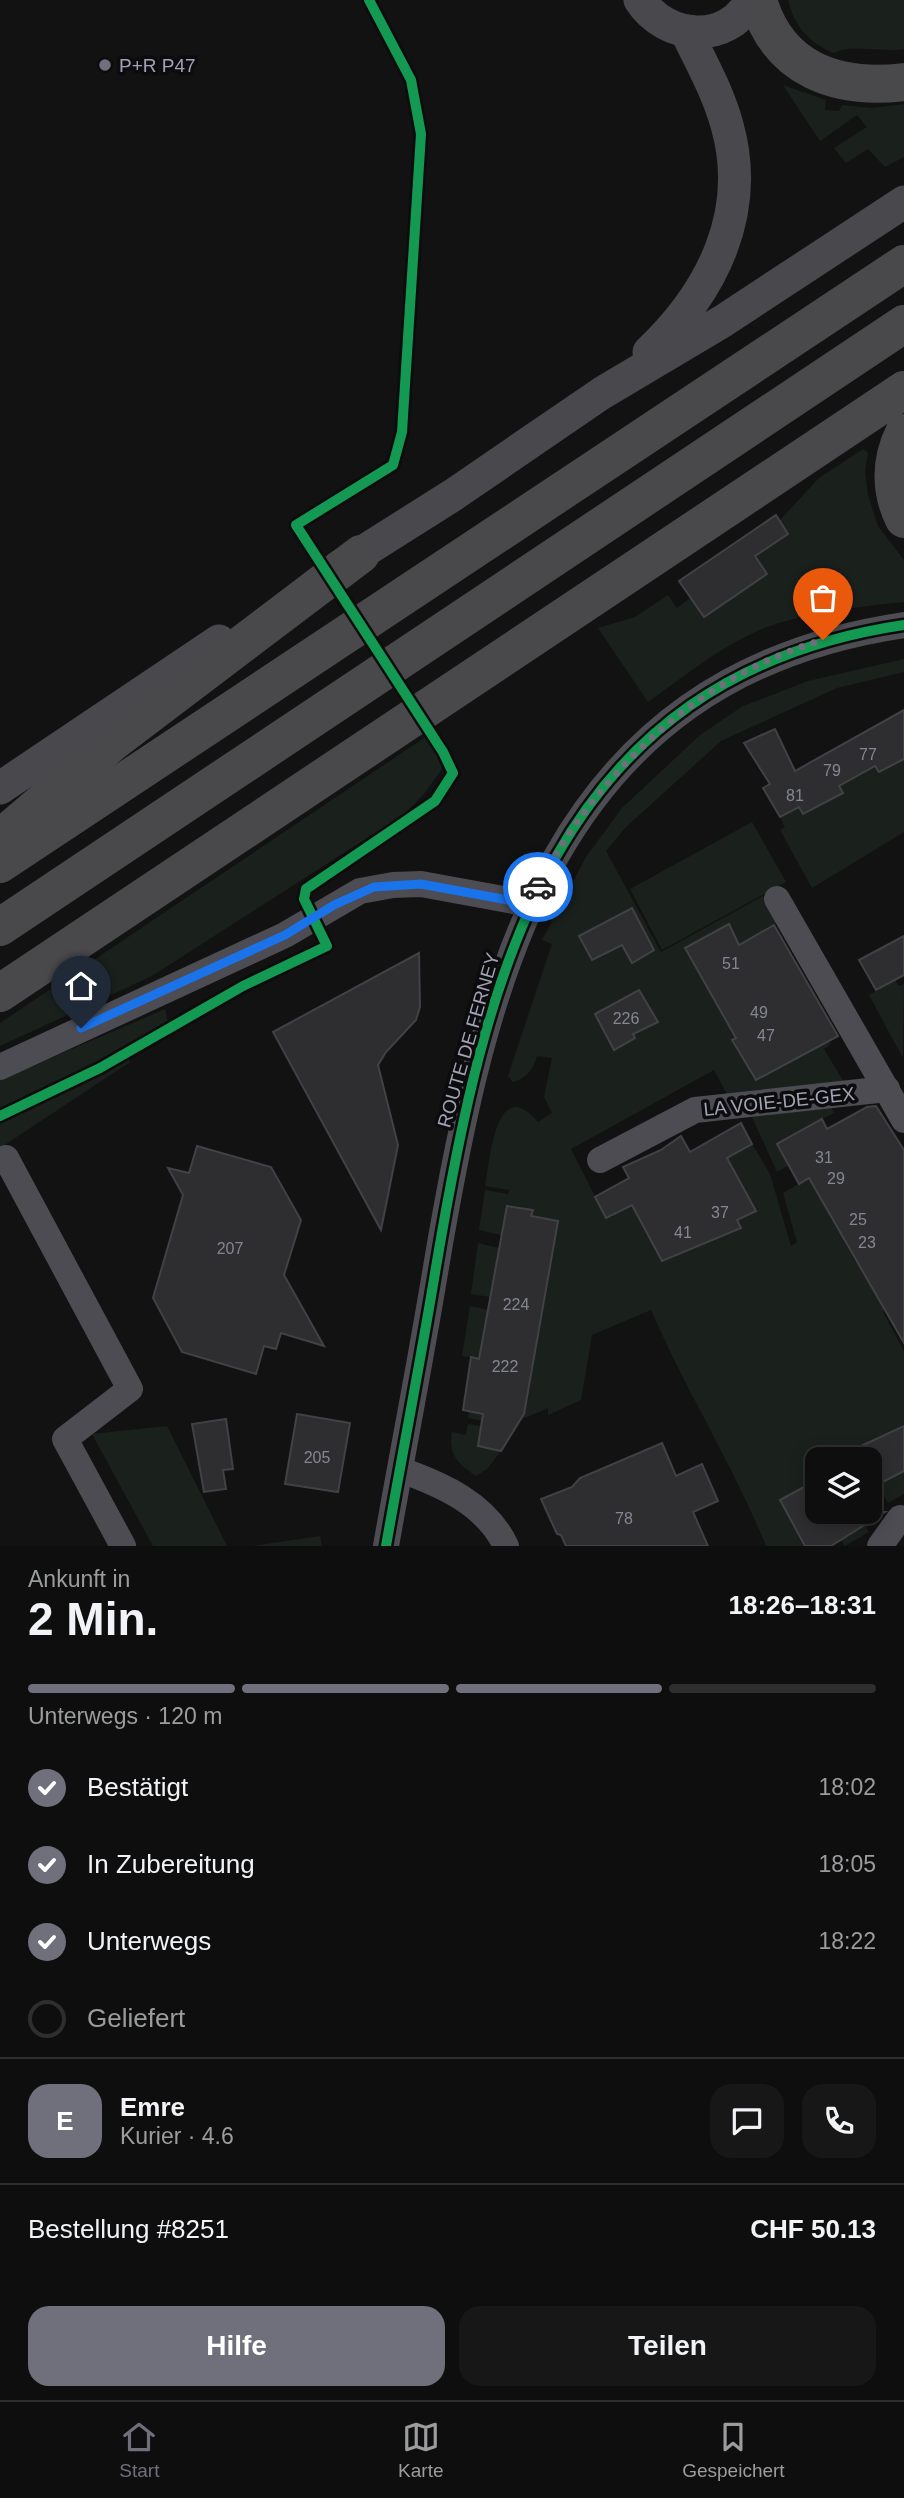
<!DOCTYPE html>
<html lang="de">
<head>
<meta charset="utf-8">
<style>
	body { margin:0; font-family:Arial,sans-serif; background:#171717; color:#f1f3f6; height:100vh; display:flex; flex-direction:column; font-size:26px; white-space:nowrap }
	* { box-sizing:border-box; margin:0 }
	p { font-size:23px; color:#9b9c9e }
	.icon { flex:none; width:38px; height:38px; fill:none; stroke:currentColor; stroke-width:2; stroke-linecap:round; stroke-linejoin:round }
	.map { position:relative; height:1546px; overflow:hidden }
	.sheet { display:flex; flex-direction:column; background:#0e0e0e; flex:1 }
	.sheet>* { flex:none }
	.controls { position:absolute; left:805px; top:1447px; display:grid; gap:14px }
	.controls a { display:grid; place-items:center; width:77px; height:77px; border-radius:14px; background:#0e0e0e; box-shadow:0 4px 18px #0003,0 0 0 2px #2e2e2e; font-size:35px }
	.pin { position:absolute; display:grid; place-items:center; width:60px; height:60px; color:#fff; margin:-72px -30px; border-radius:50% 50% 50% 0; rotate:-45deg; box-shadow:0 0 7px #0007 }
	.pin .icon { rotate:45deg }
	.courier { position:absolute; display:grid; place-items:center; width:70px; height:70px; margin:-35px; border:5px solid #1a73e8; border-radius:50%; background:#fff; color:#222; box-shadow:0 2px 9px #0007 }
	.headline em { font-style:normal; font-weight:600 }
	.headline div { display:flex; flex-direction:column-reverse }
	.headline { display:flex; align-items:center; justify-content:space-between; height:119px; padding:0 28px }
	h1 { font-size:46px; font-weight:600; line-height:52px }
	.bar { display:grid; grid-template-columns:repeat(4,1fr); gap:10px 7px; align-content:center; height:84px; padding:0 28px }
	.bar i { height:9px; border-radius:5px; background:#2e2e2e }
	.bar .selected { background:#6f707b }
	.bar p { grid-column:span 4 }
	.line { display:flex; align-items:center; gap:18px; padding:0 28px; border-top:2px solid #2e2e2e }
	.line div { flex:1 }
	.round { display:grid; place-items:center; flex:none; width:74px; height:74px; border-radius:21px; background:#171717 }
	ol { padding:0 28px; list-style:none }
	li { display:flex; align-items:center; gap:21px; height:77px }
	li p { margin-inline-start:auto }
	li .icon { padding:7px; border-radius:50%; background:#6f707b; color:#fff; stroke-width:4 }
	li:last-child { color:#9b9c9e }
	li i { width:38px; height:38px; border:4px solid #2e2e2e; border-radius:50% }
	.cta { display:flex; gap:14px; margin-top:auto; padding:14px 28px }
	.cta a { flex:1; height:80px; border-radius:21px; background:#6f707b; color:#fff; font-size:28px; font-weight:600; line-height:80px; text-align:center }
	.cta a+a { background:#171717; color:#f1f3f6 }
	.dock { display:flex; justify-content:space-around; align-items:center; height:98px; border-top:2px solid #2e2e2e; background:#0e0e0e; font-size:19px; color:#9b9c9e }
	.dock a { display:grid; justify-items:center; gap:4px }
	.dock .selected { color:#6f707b }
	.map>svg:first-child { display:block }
	.green { fill:#1a211c }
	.building { fill:#2e2e30; stroke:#414146; stroke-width:2 }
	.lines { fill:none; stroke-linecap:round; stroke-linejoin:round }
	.minor { stroke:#4c4c52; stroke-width:26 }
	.major { stroke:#48484d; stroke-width:33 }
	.highway { stroke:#49494c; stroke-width:38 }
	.cycleway-casing { stroke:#0c0c0e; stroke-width:15 }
	.cycleway { stroke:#139951; stroke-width:10 }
	.done { stroke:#6f707b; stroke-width:7; stroke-dasharray:0 12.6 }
	.route { stroke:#1a73e8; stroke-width:9 }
	.poi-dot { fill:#6f707b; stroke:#0c0c0e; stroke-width:2.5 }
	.labels { text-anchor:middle; stroke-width:7; stroke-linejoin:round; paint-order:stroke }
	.number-label { font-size:16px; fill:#848693 }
	.poi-label { font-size:19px; fill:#a1a3b4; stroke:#0c0c0e; text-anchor:start }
	.street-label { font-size:19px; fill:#a1a3b4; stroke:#0c0c0e }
</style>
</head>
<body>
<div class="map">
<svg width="904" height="1546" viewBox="0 0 904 1546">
	<rect width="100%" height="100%" fill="#121212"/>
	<g class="green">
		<path d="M 788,0 L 904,0 L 904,49 C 882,53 851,43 834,53 C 808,42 795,27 788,0 Z"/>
		<polygon points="783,85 826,100 825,110 839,111 842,105 872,108 904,104 904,157 885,167 868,149 846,163 834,148 867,127 857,115 820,141"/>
		<path d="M 863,449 L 868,453 L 865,471 L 868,495 L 878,526 L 904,560 L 904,602 C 863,606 821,611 782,622 C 733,636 689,673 648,702 L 598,628 L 635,617 L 668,595 L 677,608 L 690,598 L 704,617 L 755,556 L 787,534 L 779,521 L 819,478 Z"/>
		<path d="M 904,659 L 904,672 L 837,688 L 721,741 L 625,828 L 606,851 L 661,952 L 763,896 L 778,922 L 757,934 L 771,959 L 760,998 L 725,1018 L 736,1038 L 732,1041 L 743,1061 L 792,1033 L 825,1033 L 831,1044 L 824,1049 L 845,1084 L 729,1098 L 714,1070 L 571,1149 L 606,1218 L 712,1161 L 702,1144 L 719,1135 L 731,1155 L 752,1144 L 770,1174 L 791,1246 L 797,1242 L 783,1193 L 812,1176 L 832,1220 L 835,1219 L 846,1239 L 844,1241 L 855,1261 L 865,1256 L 885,1309 L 883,1312 L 904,1351 L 904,1494 L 888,1503 L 870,1472 L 870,1460 L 817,1460 L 817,1512 L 870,1512 L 870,1497 L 881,1517 L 866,1526 L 869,1532 L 845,1546 L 836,1533 L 830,1546 L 766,1546 C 733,1465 686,1391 651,1310 L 592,1335 L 581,1400 L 548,1415 L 548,1408 C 512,1424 506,1426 468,1418 L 471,1401 L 526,1404 L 558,1222 L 531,1216 L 532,1210 L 507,1206 L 501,1235 L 479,1230 L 485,1190 L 508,1194 L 509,1190 L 485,1186 C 490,1160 496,1072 538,1122 L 552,1113 L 544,1097 L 552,1058 L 537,1056 C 534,1068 526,1079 513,1082 L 508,1076 L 552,944 L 542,940 L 586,857 L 622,808 L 700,735 L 743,706 L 808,681 Z"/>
		<polygon points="427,736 439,755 442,769 424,794 403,815 152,976 0,1046 0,1023"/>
		<polygon points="904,759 904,832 812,888 780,830 785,827 780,817 799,807 804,814 842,793 839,786 875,765 880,772"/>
		<polygon points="752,822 786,882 662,950 630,889"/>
		<polygon points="895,980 899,986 904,984 903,1058 869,995"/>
		<polygon points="165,1009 168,1024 125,1049 130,1062 0,1148 0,1080"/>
		<polygon points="830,1105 834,1113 822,1119 802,1158 777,1172 751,1115"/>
		<polygon points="478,1243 499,1248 490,1297 471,1294"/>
		<polygon points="470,1306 488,1310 479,1359 462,1356"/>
		<path d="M 468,1424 L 481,1426 L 478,1446 L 501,1451 L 487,1469 L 476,1476 C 458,1464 448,1454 452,1432 L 466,1435 Z"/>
		<polygon points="167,1426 227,1546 153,1546 92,1434"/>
		<polygon points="320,1536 322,1546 253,1546"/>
	</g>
	<g class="building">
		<polygon points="776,515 788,534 755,556 767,574 704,617 679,581"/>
		<polygon points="904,710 904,759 879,772 875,766 839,786 843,793 803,814 799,807 780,817 763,788 770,784 744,743 775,729 795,771"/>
		<polygon points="632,908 654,950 632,963 622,945 592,960 579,936"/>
		<polygon points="729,924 739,945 774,925 838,1036 756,1080 732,1040 736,1038 685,948"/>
		<polygon points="904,936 904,975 876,990 859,960"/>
		<polygon points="419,953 420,1007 416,1020 386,1052 378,1065 398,1145 381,1230 273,1032"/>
		<polygon points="639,990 658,1022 633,1034 635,1038 614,1050 595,1014"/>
		<polygon points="876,1106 904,1150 904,1343 809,1178 799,1184 777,1144 822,1119 827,1129 867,1107"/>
		<polygon points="741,1123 752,1144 727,1158 756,1211 737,1220 741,1228 662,1261 632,1205 606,1218 595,1197 629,1178 623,1167 661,1150 681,1136 690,1152"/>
		<polygon points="197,1146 271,1167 301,1220 284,1275 324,1346 281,1333 276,1349 264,1346 256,1374 182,1352 153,1298 183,1195 168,1168 189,1173"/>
		<polygon points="507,1206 533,1210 531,1216 558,1221 524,1414 501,1451 478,1446 483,1414 463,1410 471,1357 479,1359"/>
		<polygon points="297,1414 350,1423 338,1492 285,1484"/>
		<polygon points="226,1419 233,1469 223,1470 226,1489 204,1492 192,1424"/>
		<polygon points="904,1426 904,1471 881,1483 861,1446"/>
		<polygon points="662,1443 676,1476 702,1464 718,1501 693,1512 708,1546 566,1546 561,1535 557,1534 541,1499 572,1487 580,1478"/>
		<polygon points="817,1480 817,1512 885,1512 831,1546 805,1546 780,1500"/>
	</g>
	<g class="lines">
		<g class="minor">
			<polyline points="777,899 904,1120"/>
			<polyline points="0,1067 285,935 360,891 393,885 421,884 530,904"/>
			<polyline points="600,1160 695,1110 887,1089"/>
			<polyline points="0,1162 6,1158 130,1389 65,1439 123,1546"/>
			<path d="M 401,1470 C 443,1485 486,1504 506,1546"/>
			<path d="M 386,1546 C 402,1455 420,1364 435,1273 C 485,974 552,677 904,625"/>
			<polyline points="880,1546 900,1518 904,1520"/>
		</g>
		<g class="major">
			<path d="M 640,0 C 666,40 728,45 751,0"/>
			<path d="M 649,352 C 712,292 752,213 727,125 C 718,92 701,62 686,31"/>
			<polyline points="339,567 453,495 602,393 723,321 904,202"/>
			<polyline points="0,788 219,641"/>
		</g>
		<g class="highway">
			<path d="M 758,0 C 778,70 837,90 904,82"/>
			<path d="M 904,433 C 890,461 890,491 904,519"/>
			<polyline points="3,836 114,741 361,554"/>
			<polyline points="0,864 904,264"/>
			<polyline points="0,927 904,324"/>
			<polyline points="0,993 904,390"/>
		</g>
		<g class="cycleway-casing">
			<g id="cycleway">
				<polyline points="0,1116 100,1068 243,986 327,946 304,899 306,889 435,801 453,773 443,752 296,525 393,465 402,432 421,134 411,80 369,0"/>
				<path d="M 386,1546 C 402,1455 420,1364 435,1273 C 485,974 552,677 904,625"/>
			</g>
		</g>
		<use href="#cycleway" class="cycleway"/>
	</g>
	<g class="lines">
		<path class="done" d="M 538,887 C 596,773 699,676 823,640"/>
		<polyline class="route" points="81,1028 285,935 334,905 374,887 421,884 530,904 538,887"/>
	</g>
	<circle class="poi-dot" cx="105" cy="65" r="7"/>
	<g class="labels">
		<g class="number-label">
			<text x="868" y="760">77</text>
			<text x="832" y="776">79</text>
			<text x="795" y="801">81</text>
			<text x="731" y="969">51</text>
			<text x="759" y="1018">49</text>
			<text x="626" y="1024">226</text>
			<text x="766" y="1041">47</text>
			<text x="824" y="1163">31</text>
			<text x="836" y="1184">29</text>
			<text x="720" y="1218">37</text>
			<text x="858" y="1225">25</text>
			<text x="683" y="1238">41</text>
			<text x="867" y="1248">23</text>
			<text x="230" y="1254">207</text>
			<text x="516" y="1310">224</text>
			<text x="505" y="1372">222</text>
			<text x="317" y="1463">205</text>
			<text x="624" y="1524">78</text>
		</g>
		<g class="poi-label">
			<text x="119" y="72">P+R P47</text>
		</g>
		<g class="street-label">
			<text transform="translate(468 1040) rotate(-74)" y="7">ROUTE DE FERNEY</text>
			<text transform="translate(779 1101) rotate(-6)" y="7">LA VOIE-DE-GEX</text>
		</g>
	</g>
</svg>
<div class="controls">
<a><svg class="icon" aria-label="layers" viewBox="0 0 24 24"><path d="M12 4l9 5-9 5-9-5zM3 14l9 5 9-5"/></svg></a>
</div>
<div class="pin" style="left:823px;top:640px;background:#ea580c"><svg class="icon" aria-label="bag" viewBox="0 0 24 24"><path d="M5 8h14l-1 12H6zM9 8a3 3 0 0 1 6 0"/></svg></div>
<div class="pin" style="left:81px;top:1028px;background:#1f2937"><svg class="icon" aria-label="home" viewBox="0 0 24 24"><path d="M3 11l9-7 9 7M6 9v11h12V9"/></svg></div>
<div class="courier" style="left:538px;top:887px"><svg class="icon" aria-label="car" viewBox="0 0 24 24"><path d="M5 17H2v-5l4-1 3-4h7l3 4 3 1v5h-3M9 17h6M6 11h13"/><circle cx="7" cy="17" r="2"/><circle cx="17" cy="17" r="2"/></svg></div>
</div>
<section class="sheet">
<div class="headline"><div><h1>2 Min.</h1><p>Ankunft in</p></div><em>18:26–18:31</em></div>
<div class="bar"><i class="selected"></i><i class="selected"></i><i class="selected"></i><i></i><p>Unterwegs · 120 m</p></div>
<ol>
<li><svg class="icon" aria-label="check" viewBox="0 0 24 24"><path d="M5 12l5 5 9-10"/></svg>Bestätigt<p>18:02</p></li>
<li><svg class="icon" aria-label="check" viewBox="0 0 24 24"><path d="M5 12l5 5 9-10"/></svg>In Zubereitung<p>18:05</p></li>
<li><svg class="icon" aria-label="check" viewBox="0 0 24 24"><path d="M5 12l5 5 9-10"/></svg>Unterwegs<p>18:22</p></li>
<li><i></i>Geliefert</li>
</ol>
<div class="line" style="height:126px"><b class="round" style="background:#6f707b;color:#fff">E</b><div><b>Emre</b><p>Kurier · 4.6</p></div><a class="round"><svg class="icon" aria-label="chat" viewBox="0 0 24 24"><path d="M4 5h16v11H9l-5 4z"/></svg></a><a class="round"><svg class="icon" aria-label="phone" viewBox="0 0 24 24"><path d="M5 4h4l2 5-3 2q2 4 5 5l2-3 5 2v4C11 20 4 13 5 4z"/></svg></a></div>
<div class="line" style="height:91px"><div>Bestellung #8251</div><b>CHF 50.13</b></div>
<div class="cta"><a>Hilfe</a><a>Teilen</a></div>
</section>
<nav class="dock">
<a class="selected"><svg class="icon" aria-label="home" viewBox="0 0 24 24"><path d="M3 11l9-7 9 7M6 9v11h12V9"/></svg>Start</a>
<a><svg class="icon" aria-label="map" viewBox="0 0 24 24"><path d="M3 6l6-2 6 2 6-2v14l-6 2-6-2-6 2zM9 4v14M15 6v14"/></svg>Karte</a>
<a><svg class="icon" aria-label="saved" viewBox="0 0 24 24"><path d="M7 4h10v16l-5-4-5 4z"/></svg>Gespeichert</a>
</nav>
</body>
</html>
